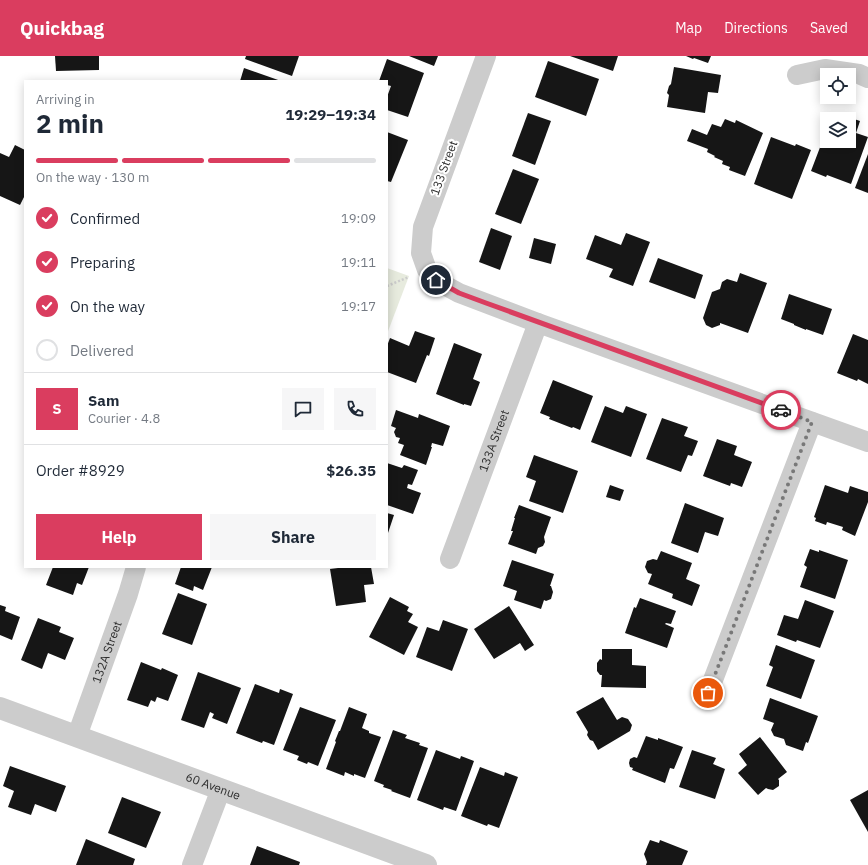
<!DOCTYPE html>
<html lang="en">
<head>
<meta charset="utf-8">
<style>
	body { margin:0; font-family:"IBM Plex Sans",sans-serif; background:#f6f6f7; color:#1f2937; height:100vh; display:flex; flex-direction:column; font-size:15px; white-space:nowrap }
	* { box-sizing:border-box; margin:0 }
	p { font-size:13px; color:#747a83 }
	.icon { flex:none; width:22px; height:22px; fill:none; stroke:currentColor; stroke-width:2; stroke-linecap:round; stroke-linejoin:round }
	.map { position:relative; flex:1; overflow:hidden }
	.panel { position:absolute; left:24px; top:24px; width:364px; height:488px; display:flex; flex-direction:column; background:#fff; border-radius:0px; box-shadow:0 2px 10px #0003 }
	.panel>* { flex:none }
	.buttons { position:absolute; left:820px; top:12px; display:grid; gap:8px }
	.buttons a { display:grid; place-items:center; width:36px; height:36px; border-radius:0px; background:#fff; box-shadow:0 2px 10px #0003; font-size:20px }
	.pin { position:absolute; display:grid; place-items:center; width:34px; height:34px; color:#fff; margin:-17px; border:2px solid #fff; border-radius:50%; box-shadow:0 1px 4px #0007 }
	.courier { position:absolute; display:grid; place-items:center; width:40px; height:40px; margin:-20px; border:3px solid #da3d5f; border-radius:50%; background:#fff; color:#222; box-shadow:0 1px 5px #0007 }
	.summary em { font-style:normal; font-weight:700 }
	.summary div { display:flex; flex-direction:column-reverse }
	.summary { display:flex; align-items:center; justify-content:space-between; height:68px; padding:0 12px }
	h1 { font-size:26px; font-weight:700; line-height:30px }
	.bar { display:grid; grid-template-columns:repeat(4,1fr); gap:6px 4px; align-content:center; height:48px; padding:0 12px }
	.bar i { height:5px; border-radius:3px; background:#e0e1e3 }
	.bar .active { background:#da3d5f }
	.bar p { grid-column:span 4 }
	.line { display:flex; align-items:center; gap:10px; padding:0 12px; border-top:1px solid #e0e1e3 }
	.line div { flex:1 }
	.round { display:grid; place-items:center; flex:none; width:42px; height:42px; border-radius:0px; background:#f6f6f7 }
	ol { padding:0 12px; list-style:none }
	li { display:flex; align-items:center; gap:12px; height:44px }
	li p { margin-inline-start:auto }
	li .icon { padding:4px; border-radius:50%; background:#da3d5f; color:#fff; stroke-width:4 }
	li:last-child { color:#747a83 }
	li i { width:22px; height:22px; border:2px solid #e0e1e3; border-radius:50% }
	.cta { display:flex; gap:8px; margin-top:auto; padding:8px 12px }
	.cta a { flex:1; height:46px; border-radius:0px; background:#da3d5f; color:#fff; font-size:16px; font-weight:700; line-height:46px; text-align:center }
	.cta a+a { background:#f6f6f7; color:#1f2937 }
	header { display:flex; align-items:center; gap:24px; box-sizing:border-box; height:56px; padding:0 20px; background:#da3d5f; color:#fff }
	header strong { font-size:19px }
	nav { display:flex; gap:22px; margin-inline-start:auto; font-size:14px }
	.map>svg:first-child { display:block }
	.green { fill:#e7ebde }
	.building { fill:#161616 }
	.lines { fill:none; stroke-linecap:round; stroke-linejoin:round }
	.path { stroke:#ccc; stroke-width:2.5; stroke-dasharray:2 2; stroke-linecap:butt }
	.minor { stroke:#ccc; stroke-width:20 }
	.tertiary { stroke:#ccc; stroke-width:22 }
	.done { stroke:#787878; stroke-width:4; stroke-dasharray:0 7.2 }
	.route { stroke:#da3d5f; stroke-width:5 }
	.labels { text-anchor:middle; stroke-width:4; stroke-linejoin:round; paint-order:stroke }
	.street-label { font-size:12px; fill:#2f2f2f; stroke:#fff }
</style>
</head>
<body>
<header>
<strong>Quickbag</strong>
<nav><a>Map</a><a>Directions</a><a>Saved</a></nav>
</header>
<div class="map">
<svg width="868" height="809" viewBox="0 0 868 809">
	<rect width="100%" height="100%" fill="#fff"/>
	<polygon class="green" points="387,212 409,220 387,278"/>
	<g class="building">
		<polygon points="55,0 99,0 99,14 56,15"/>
		<polygon points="246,0 299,0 292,20 245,3"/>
		<polygon points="409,0 438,0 434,10"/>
		<polygon points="570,0 618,0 613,15"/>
		<polygon points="686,0 711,0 708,7 694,2 693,3"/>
		<polygon points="387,3 424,17 408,61 387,54 387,41 391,30 387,29 387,25 379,25"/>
		<polygon points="548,5 599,23 586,60 535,41"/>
		<polygon points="674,11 721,19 718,37 708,36 705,57 667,51 669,39 667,37 669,30 671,28"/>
		<polygon points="244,12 281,25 240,25"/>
		<polygon points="528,57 551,65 535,109 512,100"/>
		<polygon points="848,61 860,65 856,77 868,81 851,128 827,119 826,121 811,115 827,73 827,85 849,85 849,63 847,63"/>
		<polygon points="725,63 735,67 736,64 763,77 745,120 729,114 730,111 722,108 723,105 714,101 715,100 707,96 708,93 687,85 692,73 707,79 712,68 721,71"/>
		<polygon points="387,76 408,84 391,126 387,125"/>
		<polygon points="771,81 795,90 796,88 811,94 792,143 754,128"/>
		<polygon points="15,89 25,94 25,139 20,149 0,140 0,97 9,101"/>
		<polygon points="868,98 868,137 855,132"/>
		<polygon points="513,113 539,123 521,168 495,158"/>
		<polygon points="491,172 512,180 500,214 479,206"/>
		<polygon points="626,177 650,186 633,230 609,221 613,213 586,203 595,179 621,189"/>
		<polygon points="534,182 556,188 551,208 529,202"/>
		<polygon points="658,202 703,219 695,243 649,226"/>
		<polygon points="740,217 767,227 748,277 720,267 720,269 712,272 706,269 703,262 712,236 720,233 722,226 727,223 737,226"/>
		<polygon points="789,238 832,253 823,279 806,273 806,274 794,269 794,268 781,263"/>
		<polygon points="415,275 435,282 429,300 427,299 416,327 387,316 387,290 390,282 409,290"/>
		<polygon points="853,278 868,284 868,328 858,323 857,325 837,317"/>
		<polygon points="454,287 482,298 473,323 480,326 471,350 464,348 464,349 436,338"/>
		<polygon points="553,324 593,340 580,374 573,371 572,372 549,363 550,361 540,357"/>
		<polygon points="605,350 623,357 626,350 647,358 631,401 591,386"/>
		<polygon points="396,354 418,362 419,358 450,370 443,390 432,387 431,391 432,391 426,409 400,399 404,389 398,387 400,382 396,381 394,376 396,372 391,370"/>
		<polygon points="662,362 688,371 684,380 698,385 692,400 688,399 681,416 646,403"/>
		<polygon points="717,383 737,390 734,399 752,406 742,431 731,427 730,430 703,420"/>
		<polygon points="534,399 578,415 563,457 529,445 536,425 526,421"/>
		<polygon points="387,407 402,412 404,409 418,414 412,429 408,428 407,432 421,437 413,458 387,449"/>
		<polygon points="610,429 624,434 620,445 606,441"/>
		<polygon points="825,429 848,437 850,430 868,436 868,446 855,480 842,474 843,471 827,466 826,469 815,465 816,462 814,461"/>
		<polygon points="685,447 724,462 718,480 705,476 698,497 671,487"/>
		<polygon points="519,449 551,461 544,481 545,486 543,490 538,492 536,498 508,488 513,475 511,475 515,462 514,462"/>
		<polygon points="387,457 394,459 387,480"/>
		<polygon points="810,493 819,496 819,494 848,504 835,543 800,531 807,511 804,509"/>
		<polygon points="661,495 692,507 686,523 700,529 692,550 672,542 673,538 648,528 652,518 648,517 645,511 647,505 653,503 657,504"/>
		<polygon points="512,504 554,518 550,530 551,530 553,536 551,543 546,545 544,544 541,553 514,544 517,535 503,530"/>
		<polygon points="53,511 89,511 82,529 77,527 73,539 46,529"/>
		<polygon points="181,511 212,511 203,534 194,530 193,535 175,528"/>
		<polygon points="346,511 371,511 374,528 364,529 366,546 336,550 330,513"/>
		<polygon points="178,537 207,548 192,589 162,578"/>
		<polygon points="390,541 409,551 407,555 413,558 408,566 418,571 404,599 369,581"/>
		<polygon points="640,542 676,555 671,568 666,567 665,568 674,572 667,592 625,577 634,551 636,552"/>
		<polygon points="805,544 834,555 820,592 797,584 796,586 777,579 784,559 798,563"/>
		<polygon points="0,549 6,551 5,555 20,561 12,584 0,579"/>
		<polygon points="509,550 534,589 525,595 520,587 494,603 474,573"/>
		<polygon points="38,562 61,571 59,576 74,582 65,604 48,597 42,613 21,604"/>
		<polygon points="443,564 468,573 452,615 416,601 427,571 439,575"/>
		<polygon points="776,589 815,604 801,643 766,630 773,611 769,609"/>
		<polygon points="602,593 632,593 632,609 646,610 646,632 601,631 602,619 600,619 597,615 597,607 600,603 602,604"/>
		<polygon points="141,606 161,614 162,612 178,619 168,645 157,641 155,646 151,644 148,651 127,644"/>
		<polygon points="198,616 241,632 227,668 212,662 214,658 210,656 204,672 181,664"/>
		<polygon points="255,628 279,637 280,633 293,638 274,689 263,685 262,687 236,677"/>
		<polygon points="603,641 617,664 622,661 628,663 632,669 630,675 598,694 593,685 590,684 587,679 588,676 576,656"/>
		<polygon points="770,642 818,660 808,687 806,686 803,695 786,689 784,683 774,680 771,674 774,667 763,663"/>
		<polygon points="300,651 336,664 318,710 308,706 307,708 297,704 299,700 283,694"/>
		<polygon points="349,651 367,658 362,672 369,675 369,677 381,681 365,722 354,718 354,720 345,716 344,720 326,713 336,686 335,685 339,675 340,675"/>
		<polygon points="393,674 407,679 405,682 420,687 419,689 428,692 410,742 391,735 392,734 383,731 384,729 374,725"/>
		<polygon points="646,680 658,684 658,682 683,691 674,713 670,712 665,727 632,714 633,712 630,711 629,707 630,703 634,701 637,702"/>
		<polygon points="760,681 787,716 778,723 779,724 779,730 773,734 768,733 766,732 758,739 738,717 747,709 739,698"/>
		<polygon points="436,694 460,703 461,700 474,705 456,755 444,751 443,754 417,744"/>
		<polygon points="692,694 716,702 713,708 725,713 715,743 679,731"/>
		<polygon points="10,710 66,730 56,756 35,748 31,759 8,751 14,735 3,730"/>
		<polygon points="480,711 504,720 505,716 518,721 499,772 488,768 487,770 461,760"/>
		<polygon points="868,734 868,776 850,744"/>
		<polygon points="122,741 161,756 146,792 108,777"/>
		<polygon points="86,783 135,803 133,809 76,809"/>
		<polygon points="650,784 659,787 660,784 688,795 682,809 646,809 647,806 644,798"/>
		<polygon points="257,790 300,806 299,809 250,809"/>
	</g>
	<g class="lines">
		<polyline class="path" points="387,230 409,221"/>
		<g class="minor">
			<polyline points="486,0 423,171 421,197 427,214 435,224 459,237 538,267 868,386"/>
			<polyline points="797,19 825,13 859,18 868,22"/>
			<path id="s1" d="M 450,503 L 538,267"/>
			<polyline points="708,637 812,366"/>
			<path id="s2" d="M 77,680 L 128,538 L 136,511"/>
			<polyline points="192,809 221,733"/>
		</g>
		<path class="tertiary" id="s3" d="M 0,652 L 426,809"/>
	</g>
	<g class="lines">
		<polyline class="done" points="708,637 812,366 781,354"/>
		<polyline class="route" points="436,224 459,237 486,247 781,354"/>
	</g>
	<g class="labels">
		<g class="street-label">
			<text transform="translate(444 112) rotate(-70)" y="4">133 Street</text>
			<text dy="4" stroke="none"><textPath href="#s1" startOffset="126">133A Street</textPath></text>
			<text dy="4" stroke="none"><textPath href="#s2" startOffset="89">132A Street</textPath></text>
			<text dy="4" stroke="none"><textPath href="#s3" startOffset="227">60 Avenue</textPath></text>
		</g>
	</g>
</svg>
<div class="buttons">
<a><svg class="icon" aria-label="locate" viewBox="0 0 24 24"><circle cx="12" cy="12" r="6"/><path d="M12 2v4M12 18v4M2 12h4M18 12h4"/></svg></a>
<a><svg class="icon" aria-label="layers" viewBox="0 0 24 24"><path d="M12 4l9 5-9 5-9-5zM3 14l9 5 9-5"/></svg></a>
</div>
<div class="pin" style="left:708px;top:637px;background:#ea580c"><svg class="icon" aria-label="bag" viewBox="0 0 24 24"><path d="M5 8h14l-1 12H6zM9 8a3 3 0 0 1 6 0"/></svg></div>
<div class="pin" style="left:436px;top:224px;background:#1f2937"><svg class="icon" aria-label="home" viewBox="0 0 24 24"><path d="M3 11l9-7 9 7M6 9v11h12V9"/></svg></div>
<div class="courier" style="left:781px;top:354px"><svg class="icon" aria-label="car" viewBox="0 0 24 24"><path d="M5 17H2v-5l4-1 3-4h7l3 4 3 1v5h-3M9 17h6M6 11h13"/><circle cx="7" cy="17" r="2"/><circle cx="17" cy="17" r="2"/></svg></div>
<section class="panel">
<div class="summary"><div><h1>2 min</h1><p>Arriving in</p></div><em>19:29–19:34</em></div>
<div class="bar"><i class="active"></i><i class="active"></i><i class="active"></i><i></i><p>On the way · 130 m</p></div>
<ol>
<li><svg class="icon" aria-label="check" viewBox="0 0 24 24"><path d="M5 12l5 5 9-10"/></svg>Confirmed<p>19:09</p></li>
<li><svg class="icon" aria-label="check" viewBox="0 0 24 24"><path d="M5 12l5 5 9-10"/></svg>Preparing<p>19:11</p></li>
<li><svg class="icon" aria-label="check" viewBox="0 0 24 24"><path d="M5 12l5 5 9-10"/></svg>On the way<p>19:17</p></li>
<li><i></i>Delivered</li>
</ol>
<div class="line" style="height:72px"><b class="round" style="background:#da3d5f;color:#fff">S</b><div><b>Sam</b><p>Courier · 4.8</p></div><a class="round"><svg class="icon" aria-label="chat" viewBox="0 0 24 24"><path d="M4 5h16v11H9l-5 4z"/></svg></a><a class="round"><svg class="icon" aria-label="phone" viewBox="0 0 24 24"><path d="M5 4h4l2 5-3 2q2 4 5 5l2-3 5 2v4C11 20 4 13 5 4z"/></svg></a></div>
<div class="line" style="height:52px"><div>Order #8929</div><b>$26.35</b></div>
<div class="cta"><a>Help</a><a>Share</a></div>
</section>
</div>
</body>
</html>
